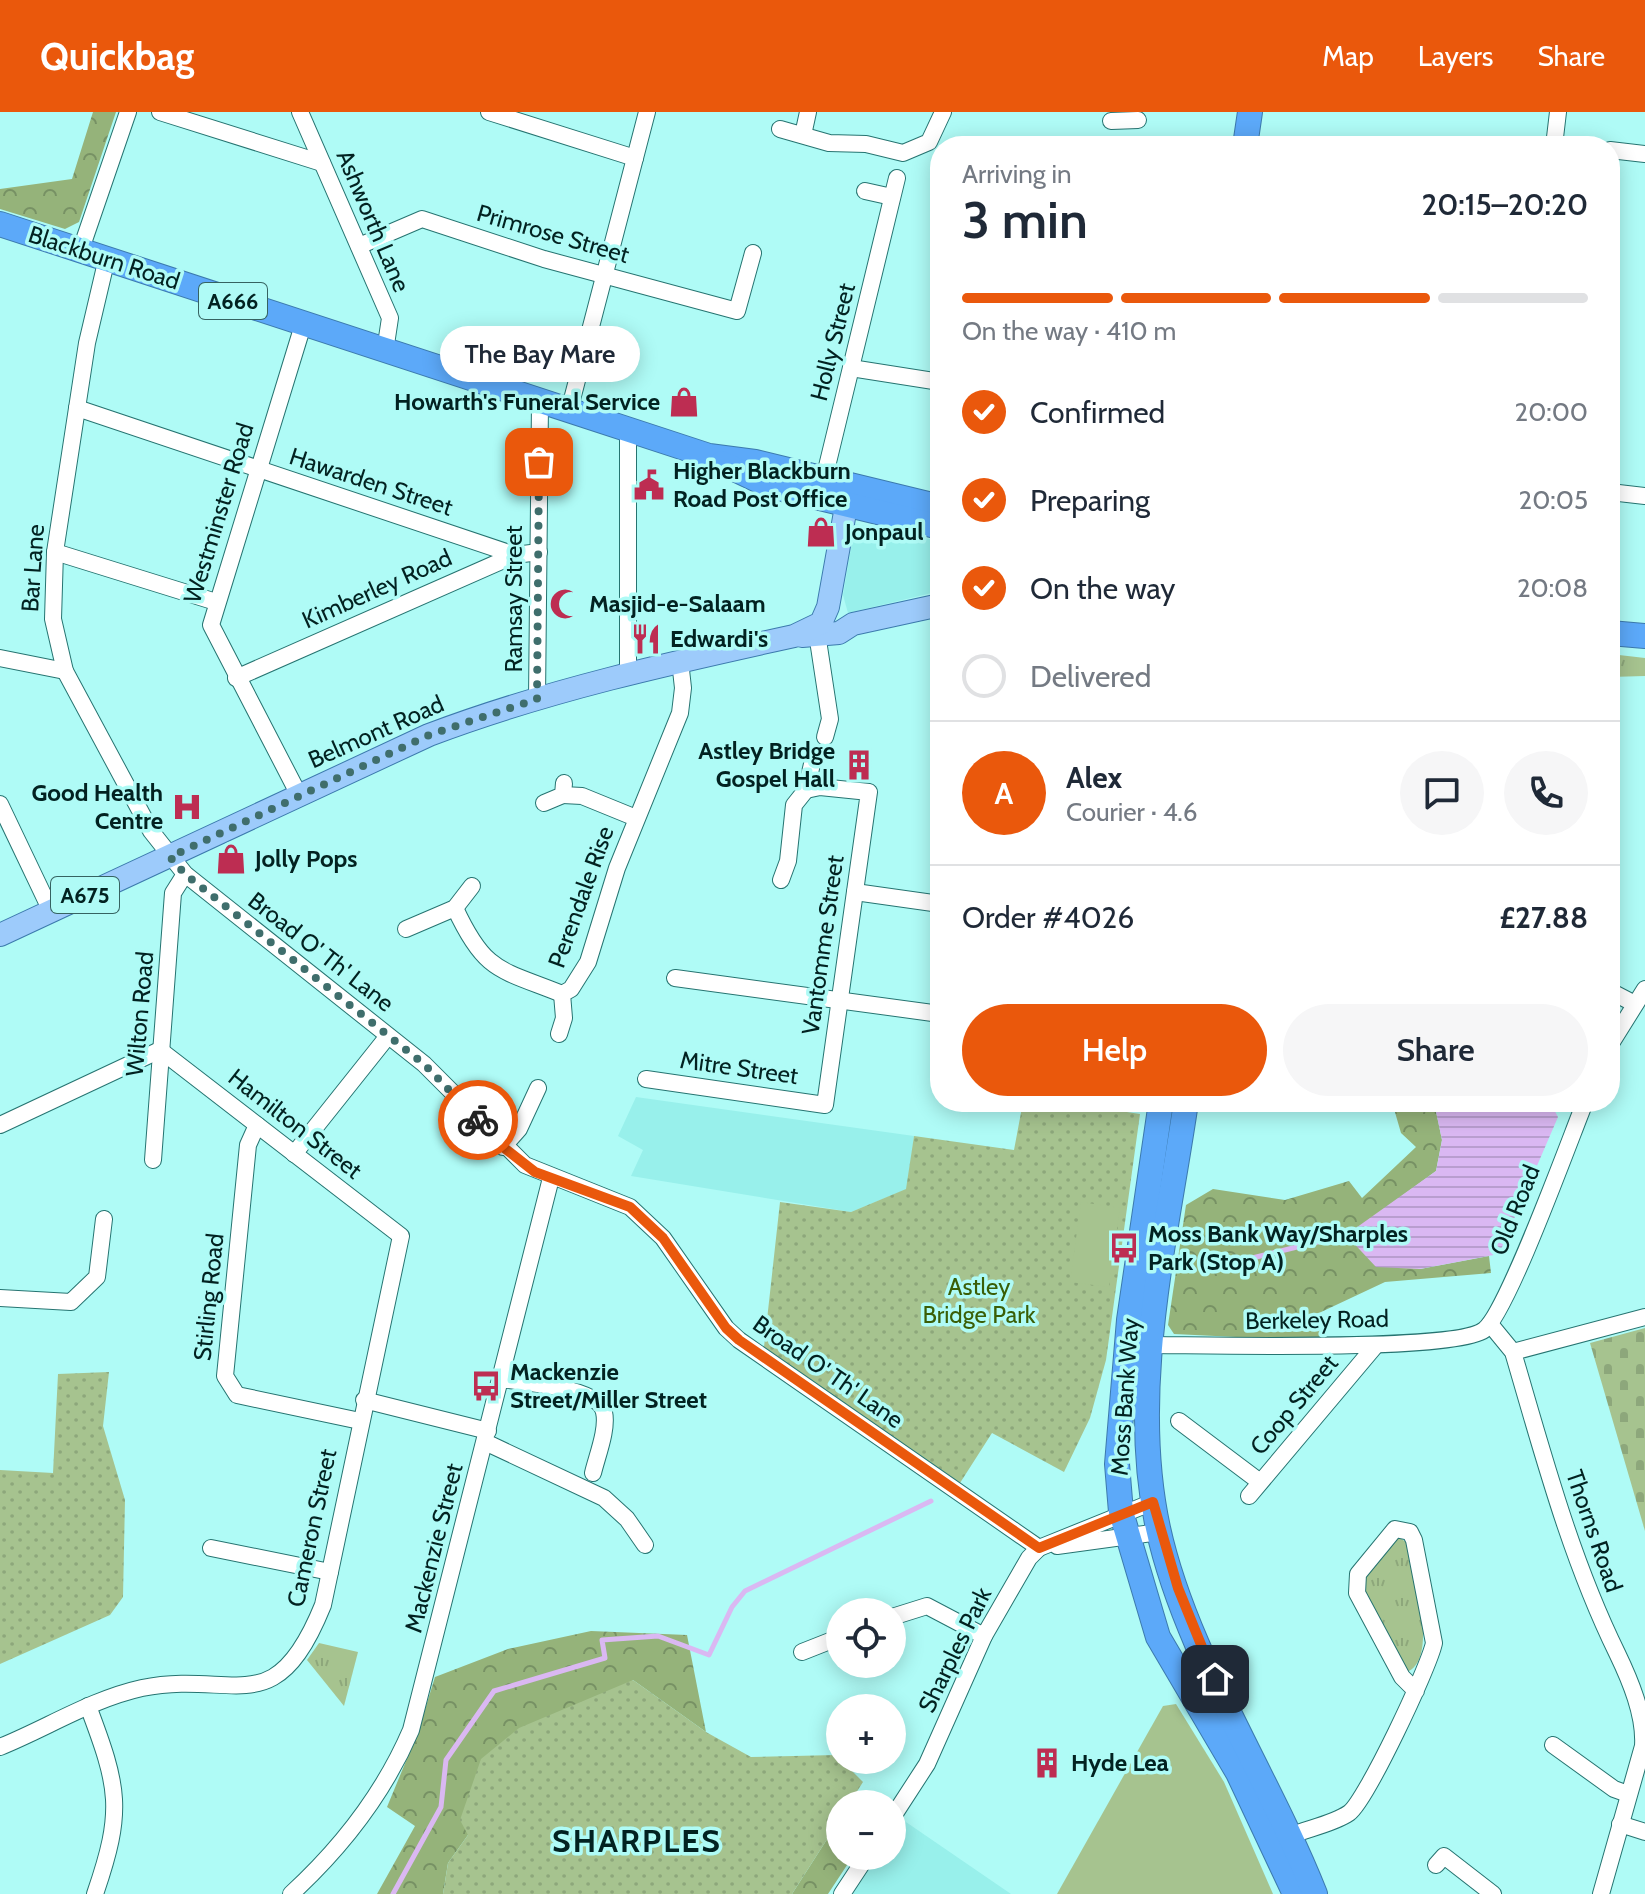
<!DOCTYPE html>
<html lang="en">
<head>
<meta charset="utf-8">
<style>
	body { margin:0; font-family:Cabin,sans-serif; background:#f6f6f7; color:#1f2937; height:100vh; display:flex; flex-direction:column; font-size:30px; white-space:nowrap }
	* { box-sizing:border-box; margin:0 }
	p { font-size:26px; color:#747a83 }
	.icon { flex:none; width:44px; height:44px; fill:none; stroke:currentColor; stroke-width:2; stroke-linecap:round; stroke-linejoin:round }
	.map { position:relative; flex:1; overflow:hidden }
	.side { position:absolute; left:930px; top:24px; width:690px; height:976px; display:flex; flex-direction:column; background:#fff; border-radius:32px; box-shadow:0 4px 20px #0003 }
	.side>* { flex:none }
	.buttons { position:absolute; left:826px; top:1486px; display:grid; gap:16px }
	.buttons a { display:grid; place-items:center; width:80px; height:80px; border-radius:50%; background:#fff; box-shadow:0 4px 20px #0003; font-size:40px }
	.pin { position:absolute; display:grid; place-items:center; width:68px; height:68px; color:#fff; margin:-34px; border-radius:16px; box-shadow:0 4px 12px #0006 }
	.courier { position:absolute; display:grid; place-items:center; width:80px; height:80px; margin:-40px; border:6px solid #ea580c; border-radius:50%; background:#fff; color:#222; box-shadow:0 2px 10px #0007 }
	.bubble { position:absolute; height:56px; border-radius:28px; background:#fff; box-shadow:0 4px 20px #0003; font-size:26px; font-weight:600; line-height:56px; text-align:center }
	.summary em { font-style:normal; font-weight:600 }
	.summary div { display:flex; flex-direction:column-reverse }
	.summary { display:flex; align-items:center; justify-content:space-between; height:136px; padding:0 32px }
	h1 { font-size:52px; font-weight:600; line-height:60px }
	.bar { display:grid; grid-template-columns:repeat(4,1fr); gap:12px 8px; align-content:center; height:96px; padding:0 32px }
	.bar i { height:10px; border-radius:6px; background:#e0e1e3 }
	.bar .selected { background:#ea580c }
	.bar p { grid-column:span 4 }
	.line { display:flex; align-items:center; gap:20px; padding:0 32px; border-top:2px solid #e0e1e3 }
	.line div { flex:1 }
	.round { display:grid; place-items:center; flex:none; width:84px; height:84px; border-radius:42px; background:#f6f6f7 }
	ol { padding:0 32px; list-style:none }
	li { display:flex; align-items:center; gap:24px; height:88px }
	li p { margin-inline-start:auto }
	li .icon { padding:8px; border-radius:50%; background:#ea580c; color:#fff; stroke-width:4 }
	li:last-child { color:#747a83 }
	li i { width:44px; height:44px; border:4px solid #e0e1e3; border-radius:50% }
	.action { display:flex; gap:16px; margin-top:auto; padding:16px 32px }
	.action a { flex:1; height:92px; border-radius:48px; background:#ea580c; color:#fff; font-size:32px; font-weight:600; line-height:92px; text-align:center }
	.action a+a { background:#f6f6f7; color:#1f2937 }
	header { display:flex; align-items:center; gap:48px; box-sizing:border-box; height:112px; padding:0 40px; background:#ea580c; color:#fff }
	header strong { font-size:38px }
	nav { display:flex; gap:44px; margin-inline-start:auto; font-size:28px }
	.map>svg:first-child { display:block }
	.built { fill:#98f0eb }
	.grass { fill:url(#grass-tufts) }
	.forest { fill:url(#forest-crowns) }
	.cemetery { fill:url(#cemetery-stones) }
	.park { fill:url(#park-dots) }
	.pitch { fill:#a6c38f }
	.water { fill:url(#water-rules) }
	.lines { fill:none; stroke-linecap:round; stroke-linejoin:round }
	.stream { stroke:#dab8f2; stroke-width:5 }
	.minor-casing { stroke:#267471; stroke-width:18 }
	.major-casing { stroke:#3c7aad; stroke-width:24 }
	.highway-casing { stroke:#3c7aad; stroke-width:26 }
	.minor { stroke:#fff; stroke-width:16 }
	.major { stroke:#9dcbfb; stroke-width:22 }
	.highway { stroke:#5ca9f9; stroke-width:24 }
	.done { stroke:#3f6e6c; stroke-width:8; stroke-dasharray:0 14.4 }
	.route { stroke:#ea580c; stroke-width:10 }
	.labels { text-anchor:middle; stroke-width:7; stroke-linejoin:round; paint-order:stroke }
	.shield { fill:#affbf6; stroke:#366361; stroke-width:2 }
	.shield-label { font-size:22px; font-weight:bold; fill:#022221 }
	.street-label { font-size:24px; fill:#022221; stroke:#affbf6 }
	.poi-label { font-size:24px; font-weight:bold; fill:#022221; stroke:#affbf6; text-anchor:start }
	.park-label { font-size:24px; fill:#3a5e06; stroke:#affbf6 }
	.district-label { font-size:32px; font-weight:bold; letter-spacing:2px; fill:#022221; stroke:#affbf6 }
</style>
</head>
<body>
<header>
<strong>Quickbag</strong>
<nav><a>Map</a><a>Layers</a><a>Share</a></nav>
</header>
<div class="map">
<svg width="1645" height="1782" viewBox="0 0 1645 1782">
	<defs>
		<pattern id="grass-tufts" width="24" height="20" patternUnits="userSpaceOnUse" patternTransform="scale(2)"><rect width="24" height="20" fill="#a6c38f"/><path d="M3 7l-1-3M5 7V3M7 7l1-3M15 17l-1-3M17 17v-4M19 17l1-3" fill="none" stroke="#8da77b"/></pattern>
		<pattern id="forest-crowns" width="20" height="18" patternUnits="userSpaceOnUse" patternTransform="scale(2)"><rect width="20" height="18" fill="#95b37a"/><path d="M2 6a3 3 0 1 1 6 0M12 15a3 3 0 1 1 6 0" fill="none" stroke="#779164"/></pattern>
		<pattern id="cemetery-stones" width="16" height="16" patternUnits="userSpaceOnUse" patternTransform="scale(2)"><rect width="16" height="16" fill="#a6c38f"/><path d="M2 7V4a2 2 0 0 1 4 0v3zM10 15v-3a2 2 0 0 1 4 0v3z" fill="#8da77b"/></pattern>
		<pattern id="park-dots" width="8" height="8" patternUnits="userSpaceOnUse" patternTransform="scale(2)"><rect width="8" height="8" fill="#a6c38f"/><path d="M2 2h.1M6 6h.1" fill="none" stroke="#8da77b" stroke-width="1.8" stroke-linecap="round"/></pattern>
		<pattern id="water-rules" width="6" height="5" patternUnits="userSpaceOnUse" patternTransform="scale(2)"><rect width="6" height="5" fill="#dab8f2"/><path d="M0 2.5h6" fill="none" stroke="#b99ecf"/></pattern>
	</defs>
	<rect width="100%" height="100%" fill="#affbf6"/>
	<g class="built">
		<polygon points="855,412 940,429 940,479 848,501 843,483"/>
		<polygon points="636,985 914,1024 907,1077 851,1100 631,1064 643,1038 618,1024"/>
		<polygon points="903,1708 1011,1782 853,1782 878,1744 892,1744 892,1724"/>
	</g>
	<g class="grass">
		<polygon points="1619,543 1645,546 1645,564 1610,565 1610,545"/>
		<path d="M 1398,1425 L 1408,1431 C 1413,1459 1439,1544 1409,1559 L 1402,1557 L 1364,1483 L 1365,1462 Z"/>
		<polygon points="319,1531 358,1540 344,1594 307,1548"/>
	</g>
	<g class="forest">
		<polygon points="93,0 116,0 79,110 65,117 0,97 0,77 72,67"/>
		<polygon points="1392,990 1434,990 1442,1028 1436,1059 1347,1124 1420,1157 1489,1144 1491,1161 1385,1170 1319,1201 1321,1229 1174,1222 1168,1213 1186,1093 1213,1077 1285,1088 1349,1069 1362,1086 1416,1035 1401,1021"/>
		<polygon points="591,1519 687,1523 706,1620 633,1568 468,1723 448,1751 443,1782 377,1782 415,1714 387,1695 418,1620 435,1565 508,1537"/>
		<polygon points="840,1707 840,1744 853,1744 828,1782 792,1782"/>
	</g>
	<polygon class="cemetery" points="1645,1216 1645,1419 1590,1231"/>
	<g class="park">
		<polygon points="1023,990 1061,990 1140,1002 1106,1248 1090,1306 1064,1360 992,1321 960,1371 764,1235 780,1090 851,1100 906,1077 914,1024 1014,1038"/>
		<polygon points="109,1260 103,1314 125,1388 123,1485 110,1503 0,1552 0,1358 53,1361 58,1262"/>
		<polygon points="633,1568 706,1620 751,1645 836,1643 863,1670 849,1692 840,1692 840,1707 792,1782 443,1782 448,1751 468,1723 460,1708 481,1647 519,1616"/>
	</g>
	<g class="pitch">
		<polygon points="1081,1090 1120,1096 1109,1175 1070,1170"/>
		<polygon points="1176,1592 1224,1670 1273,1782 1057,1782 1163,1594"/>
	</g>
	<polygon class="water" points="1434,990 1550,990 1558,1005 1499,1142 1420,1157 1376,1155 1346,1123 1436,1059 1442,1028"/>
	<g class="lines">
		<g class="stream">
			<polyline points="1204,1153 1224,1153 1346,1123"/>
			<polyline points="393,1782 441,1695 446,1648 494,1579 605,1546 602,1528 658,1524 709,1543 732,1495 745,1479 931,1389"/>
		</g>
		<g class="minor-casing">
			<g id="minor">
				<polyline points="160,0 322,51"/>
				<polyline points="300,0 390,206 385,239"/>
				<polyline points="489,0 635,46"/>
				<polyline points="1111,9 1138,8"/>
				<polyline points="780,17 829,31 866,32 903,41 929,30 943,0"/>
				<polyline points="803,23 808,0"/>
				<polyline points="1554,34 1558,0"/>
				<polyline points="1610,38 1645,42"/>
				<polyline points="865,79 892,85"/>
				<polyline points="359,134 422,107 544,147 737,199 753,141"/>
				<polyline points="81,137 128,0"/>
				<polyline points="107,146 87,231 55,440 53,507 65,559 151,719 185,762 424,952 525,1053 630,1095 663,1126 726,1216 739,1228 1039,1436"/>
				<polyline points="851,256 940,270"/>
				<polyline points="77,296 515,443"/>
				<polyline points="569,299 647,0"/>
				<polyline points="822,375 897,66"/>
				<polyline points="1610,380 1645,384"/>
				<polyline points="55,440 216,490"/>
				<polyline points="816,515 830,607 825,625"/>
				<polyline points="0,546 65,559"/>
				<polyline points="628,561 628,318"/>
				<polyline points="236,566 515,443 539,440"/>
				<polyline points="537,587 540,291"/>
				<polyline points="299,683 211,513 303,213"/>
				<polyline points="563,683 582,684 636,706"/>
				<polyline points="544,691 563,683 564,671"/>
				<polyline points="0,692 51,799"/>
				<polyline points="781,768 788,749 794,693 806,678 812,652"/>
				<polyline points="855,780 940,792"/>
				<path d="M 455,796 C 485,861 500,857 562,882"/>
				<polyline points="406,817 455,796 472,774"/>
				<polyline points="675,866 940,902"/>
				<polyline points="1610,879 1635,892"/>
				<polyline points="559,922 564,906 562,882 571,877 588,850 617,756 680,601 683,576 680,549"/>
				<polyline points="1610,933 1645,877"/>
				<polyline points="646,967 825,993 869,680 820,675 806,678"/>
				<polyline points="0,1013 160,938"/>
				<polyline points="257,1013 248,1033 225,1264 237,1283 360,1309"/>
				<polyline points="503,1035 519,1017 538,976"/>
				<polyline points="294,1042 388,924"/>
				<polyline points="153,1048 173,781 185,762"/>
				<polyline points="0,1186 71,1190 97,1165 104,1107"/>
				<path d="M 1490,1212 L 1513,1240 C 1543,1342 1570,1445 1617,1541 C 1630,1568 1645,1603 1643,1634 L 1601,1782"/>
				<path d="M 1151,1233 C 1203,1233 1455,1240 1484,1218 C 1507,1201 1570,1027 1585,990"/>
				<polyline points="1513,1240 1645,1205"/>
				<path d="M 501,1267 C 524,1271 599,1275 604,1300 C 608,1317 597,1344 593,1361"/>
				<polyline points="364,1288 488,1319"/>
				<polyline points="1179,1309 1260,1370"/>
				<polyline points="485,1330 604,1386 627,1407 645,1433"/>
				<polyline points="1249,1384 1376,1233"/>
				<polyline points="1057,1434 1159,1420"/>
				<polyline points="211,1436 330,1460"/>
				<polyline points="892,1505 927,1494 984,1524"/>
				<polyline points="802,1540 840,1525"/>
				<path d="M 88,1594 C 119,1676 124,1698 95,1782"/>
				<polyline points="1553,1633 1614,1677 1628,1682"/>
				<path d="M 0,1635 C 47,1616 92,1587 142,1576 C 235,1557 274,1614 323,1493 L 401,1124 L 160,938"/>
				<polyline points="892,1706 927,1652 984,1524 1029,1446 1039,1436 1153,1390"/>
				<polyline points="1620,1712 1645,1720"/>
				<path d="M 1292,1723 C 1309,1716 1333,1712 1349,1701 C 1366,1689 1429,1555 1434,1531 L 1414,1428 L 1410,1420 L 1395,1417 L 1358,1462 L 1357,1481 L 1402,1565 L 1416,1579"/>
				<polyline points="1436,1753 1444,1744 1493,1782"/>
				<path d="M 291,1782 C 341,1736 384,1681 411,1618 L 551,1066"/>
				<polyline points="842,1782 867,1744"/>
			</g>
		</g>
		<g class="major-casing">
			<g id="major">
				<polyline points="802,524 839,521 853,512 940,493"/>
				<path d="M 0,823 L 429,623 C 548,578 671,551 794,524 L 821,511 L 828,495 L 849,378"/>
			</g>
		</g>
		<g class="highway-casing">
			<g id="highway">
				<polyline points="1245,34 1250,0"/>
				<polyline points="0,112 709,344 755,350 940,395"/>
				<polyline points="722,351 770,374 940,415"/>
				<polyline points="1610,521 1645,524"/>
				<polyline points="1161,990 1129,1208 1117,1352 1121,1400 1158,1525 1238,1661 1295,1782"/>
				<path d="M 1186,990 C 1166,1127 1128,1278 1158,1416 C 1185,1540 1268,1663 1315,1782"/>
			</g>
		</g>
		<use href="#minor" class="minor"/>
		<use href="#major" class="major"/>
		<use href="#highway" class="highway"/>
	</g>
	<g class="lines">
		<polyline class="done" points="478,1008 424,952 185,762 170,745 429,623 537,587 539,350"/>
		<polyline class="route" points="478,1008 503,1035 535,1060 630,1095 663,1126 726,1216 739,1228 1039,1436 1153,1390 1178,1476 1215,1567"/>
	</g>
	<defs>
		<g id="shop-bare" transform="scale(2.4)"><path d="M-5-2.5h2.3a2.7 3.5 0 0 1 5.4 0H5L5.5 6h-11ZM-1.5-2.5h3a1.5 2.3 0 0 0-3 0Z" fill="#bd2d52" stroke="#affbf6" stroke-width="2.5" paint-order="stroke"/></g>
		<g id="civic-bare" transform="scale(2.4)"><path d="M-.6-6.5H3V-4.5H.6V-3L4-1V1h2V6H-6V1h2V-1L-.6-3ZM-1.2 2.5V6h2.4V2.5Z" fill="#bd2d52" stroke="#affbf6" stroke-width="2.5" paint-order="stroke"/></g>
		<g id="mosque-bare" transform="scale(2.4)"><path d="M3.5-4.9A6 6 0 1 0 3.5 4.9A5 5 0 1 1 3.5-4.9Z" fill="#bd2d52" stroke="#affbf6" stroke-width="2.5" paint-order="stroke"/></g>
		<g id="restaurant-bare" transform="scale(2.4)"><path d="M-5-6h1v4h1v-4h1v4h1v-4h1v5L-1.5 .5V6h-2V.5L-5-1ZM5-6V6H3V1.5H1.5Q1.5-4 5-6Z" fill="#bd2d52" stroke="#affbf6" stroke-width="2.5" paint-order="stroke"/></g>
		<g id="building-bare" transform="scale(2.4)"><path d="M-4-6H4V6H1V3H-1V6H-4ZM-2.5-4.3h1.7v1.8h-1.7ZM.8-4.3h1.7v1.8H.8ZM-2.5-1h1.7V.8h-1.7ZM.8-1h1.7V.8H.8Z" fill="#bd2d52" stroke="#affbf6" stroke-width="2.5" paint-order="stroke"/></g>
		<g id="hospital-bare" transform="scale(2.4)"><path d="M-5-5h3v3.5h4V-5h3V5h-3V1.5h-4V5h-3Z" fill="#bd2d52" stroke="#affbf6" stroke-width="2.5" paint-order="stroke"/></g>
		<g id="bus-bare" transform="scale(2.4)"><path d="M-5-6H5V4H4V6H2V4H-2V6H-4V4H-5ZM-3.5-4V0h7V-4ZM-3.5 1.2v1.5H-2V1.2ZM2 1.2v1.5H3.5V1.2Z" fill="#bd2d52" stroke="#affbf6" stroke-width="2.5" paint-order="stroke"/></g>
	</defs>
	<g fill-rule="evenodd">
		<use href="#shop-bare" x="684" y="290"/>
		<use href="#civic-bare" x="649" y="373"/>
		<use href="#shop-bare" x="821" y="420"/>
		<use href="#mosque-bare" x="565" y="492"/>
		<use href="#restaurant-bare" x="646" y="527"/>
		<use href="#building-bare" x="859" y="653"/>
		<use href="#hospital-bare" x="187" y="695"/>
		<use href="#shop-bare" x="231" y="747"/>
		<use href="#bus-bare" x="1124" y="1136"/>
		<use href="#bus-bare" x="486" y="1274"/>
		<use href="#building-bare" x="1047" y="1651"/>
	</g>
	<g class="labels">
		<g class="shield">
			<rect x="199" y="171" width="68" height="36" rx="6"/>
			<rect x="51" y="765" width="68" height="36" rx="6"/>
		</g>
		<g class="shield-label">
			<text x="233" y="197">A666</text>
			<text x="85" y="791">A675</text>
		</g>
		<g class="street-label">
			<text transform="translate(373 109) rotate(67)" y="8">Ashworth Lane</text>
			<text transform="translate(553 122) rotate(16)" y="8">Primrose Street</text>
			<text transform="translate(104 146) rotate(18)" y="8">Blackburn Road</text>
			<text transform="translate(833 230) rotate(-76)" y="8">Holly Street</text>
			<text transform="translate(371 370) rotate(18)" y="8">Hawarden Street</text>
			<text transform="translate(219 401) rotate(-73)" y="8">Westminster Road</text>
			<text transform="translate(33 456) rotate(-86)" y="8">Bar Lane</text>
			<text transform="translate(377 477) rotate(-24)" y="8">Kimberley Road</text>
			<text transform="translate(514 487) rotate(-90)" y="8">Ramsay Street</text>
			<text transform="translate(376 620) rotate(-24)" y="8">Belmont Road</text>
			<text transform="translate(581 785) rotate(-70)" y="8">Perendale Rise</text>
			<text transform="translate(823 833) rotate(-82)" y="8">Vantomme Street</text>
			<text transform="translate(321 840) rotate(38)" y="8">Broad O' Th' Lane</text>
			<text transform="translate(140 902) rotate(-85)" y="8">Wilton Road</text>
			<text transform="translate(739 956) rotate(8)" y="8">Mitre Street</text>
			<text transform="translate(295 1012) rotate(38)" y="8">Hamilton Street</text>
			<text transform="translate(1515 1098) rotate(-68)" y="8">Old Road</text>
			<text transform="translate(209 1185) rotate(-84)" y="8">Stirling Road</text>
			<text transform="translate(1317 1208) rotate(-1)" y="8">Berkeley Road</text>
			<text transform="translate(828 1260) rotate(35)" y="8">Broad O' Th' Lane</text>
			<text transform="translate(1125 1285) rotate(-86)" y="8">Moss Bank Way</text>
			<text transform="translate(1294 1293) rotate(-50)" y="8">Coop Street</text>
			<text transform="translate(312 1416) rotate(-78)" y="8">Cameron Street</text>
			<text transform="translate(1594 1419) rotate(71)" y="8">Thorns Road</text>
			<text transform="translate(434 1436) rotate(-76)" y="8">Mackenzie Street</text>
			<text transform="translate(955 1538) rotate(-64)" y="8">Sharples Park</text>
		</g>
		<g class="poi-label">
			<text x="660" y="298" text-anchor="end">Howarth's Funeral Service</text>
			<text x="673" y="367">Higher Blackburn<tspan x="673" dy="28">Road Post Office</tspan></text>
			<text x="845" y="428">Jonpaul</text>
			<text x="589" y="500">Masjid-e-Salaam</text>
			<text x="670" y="535">Edwardi's</text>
			<text x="835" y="647" text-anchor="end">Astley Bridge<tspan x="835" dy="28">Gospel Hall</tspan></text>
			<text x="163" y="689" text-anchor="end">Good Health<tspan x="163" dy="28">Centre</tspan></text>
			<text x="255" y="755">Jolly Pops</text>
			<text x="1148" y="1130">Moss Bank Way/Sharples<tspan x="1148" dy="28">Park (Stop A)</tspan></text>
			<text x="510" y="1268">Mackenzie<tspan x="510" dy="28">Street/Miller Street</tspan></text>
			<text x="1071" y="1659">Hyde Lea</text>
		</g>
		<g class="park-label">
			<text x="979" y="1183">Astley<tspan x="979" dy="28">Bridge Park</tspan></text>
		</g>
		<g class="district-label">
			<text x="637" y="1740">SHARPLES</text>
		</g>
	</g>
</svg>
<div class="buttons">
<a><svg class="icon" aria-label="locate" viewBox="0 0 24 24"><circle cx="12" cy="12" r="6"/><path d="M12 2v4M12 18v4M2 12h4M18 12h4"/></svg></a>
<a>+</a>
<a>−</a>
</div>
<div class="pin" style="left:539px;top:350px;background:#ea580c"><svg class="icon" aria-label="bag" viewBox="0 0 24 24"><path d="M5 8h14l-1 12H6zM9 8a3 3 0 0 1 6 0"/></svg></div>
<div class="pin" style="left:1215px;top:1567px;background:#1f2937"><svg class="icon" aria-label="home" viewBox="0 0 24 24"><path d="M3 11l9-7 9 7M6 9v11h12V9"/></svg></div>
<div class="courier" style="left:478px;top:1008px"><svg class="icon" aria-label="bike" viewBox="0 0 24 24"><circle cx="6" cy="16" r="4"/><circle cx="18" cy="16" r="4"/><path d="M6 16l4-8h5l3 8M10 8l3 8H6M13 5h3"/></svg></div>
<div class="bubble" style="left:440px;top:214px;width:200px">The Bay Mare</div>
<section class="side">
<div class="summary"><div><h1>3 min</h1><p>Arriving in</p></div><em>20:15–20:20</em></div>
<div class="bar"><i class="selected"></i><i class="selected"></i><i class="selected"></i><i></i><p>On the way · 410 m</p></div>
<ol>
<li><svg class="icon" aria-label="check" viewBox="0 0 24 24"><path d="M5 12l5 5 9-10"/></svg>Confirmed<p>20:00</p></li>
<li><svg class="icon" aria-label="check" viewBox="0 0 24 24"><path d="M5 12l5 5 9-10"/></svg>Preparing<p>20:05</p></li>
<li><svg class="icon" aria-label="check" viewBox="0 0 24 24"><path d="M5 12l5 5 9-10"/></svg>On the way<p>20:08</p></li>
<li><i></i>Delivered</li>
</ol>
<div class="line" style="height:144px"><b class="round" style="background:#ea580c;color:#fff">A</b><div><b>Alex</b><p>Courier · 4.6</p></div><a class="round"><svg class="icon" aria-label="chat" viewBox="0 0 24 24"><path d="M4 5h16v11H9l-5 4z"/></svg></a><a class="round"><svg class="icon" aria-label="phone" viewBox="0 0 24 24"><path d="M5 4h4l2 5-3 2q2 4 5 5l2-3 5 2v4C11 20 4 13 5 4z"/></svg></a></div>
<div class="line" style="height:104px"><div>Order #4026</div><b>£27.88</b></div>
<div class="action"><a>Help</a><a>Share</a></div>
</section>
</div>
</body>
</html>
